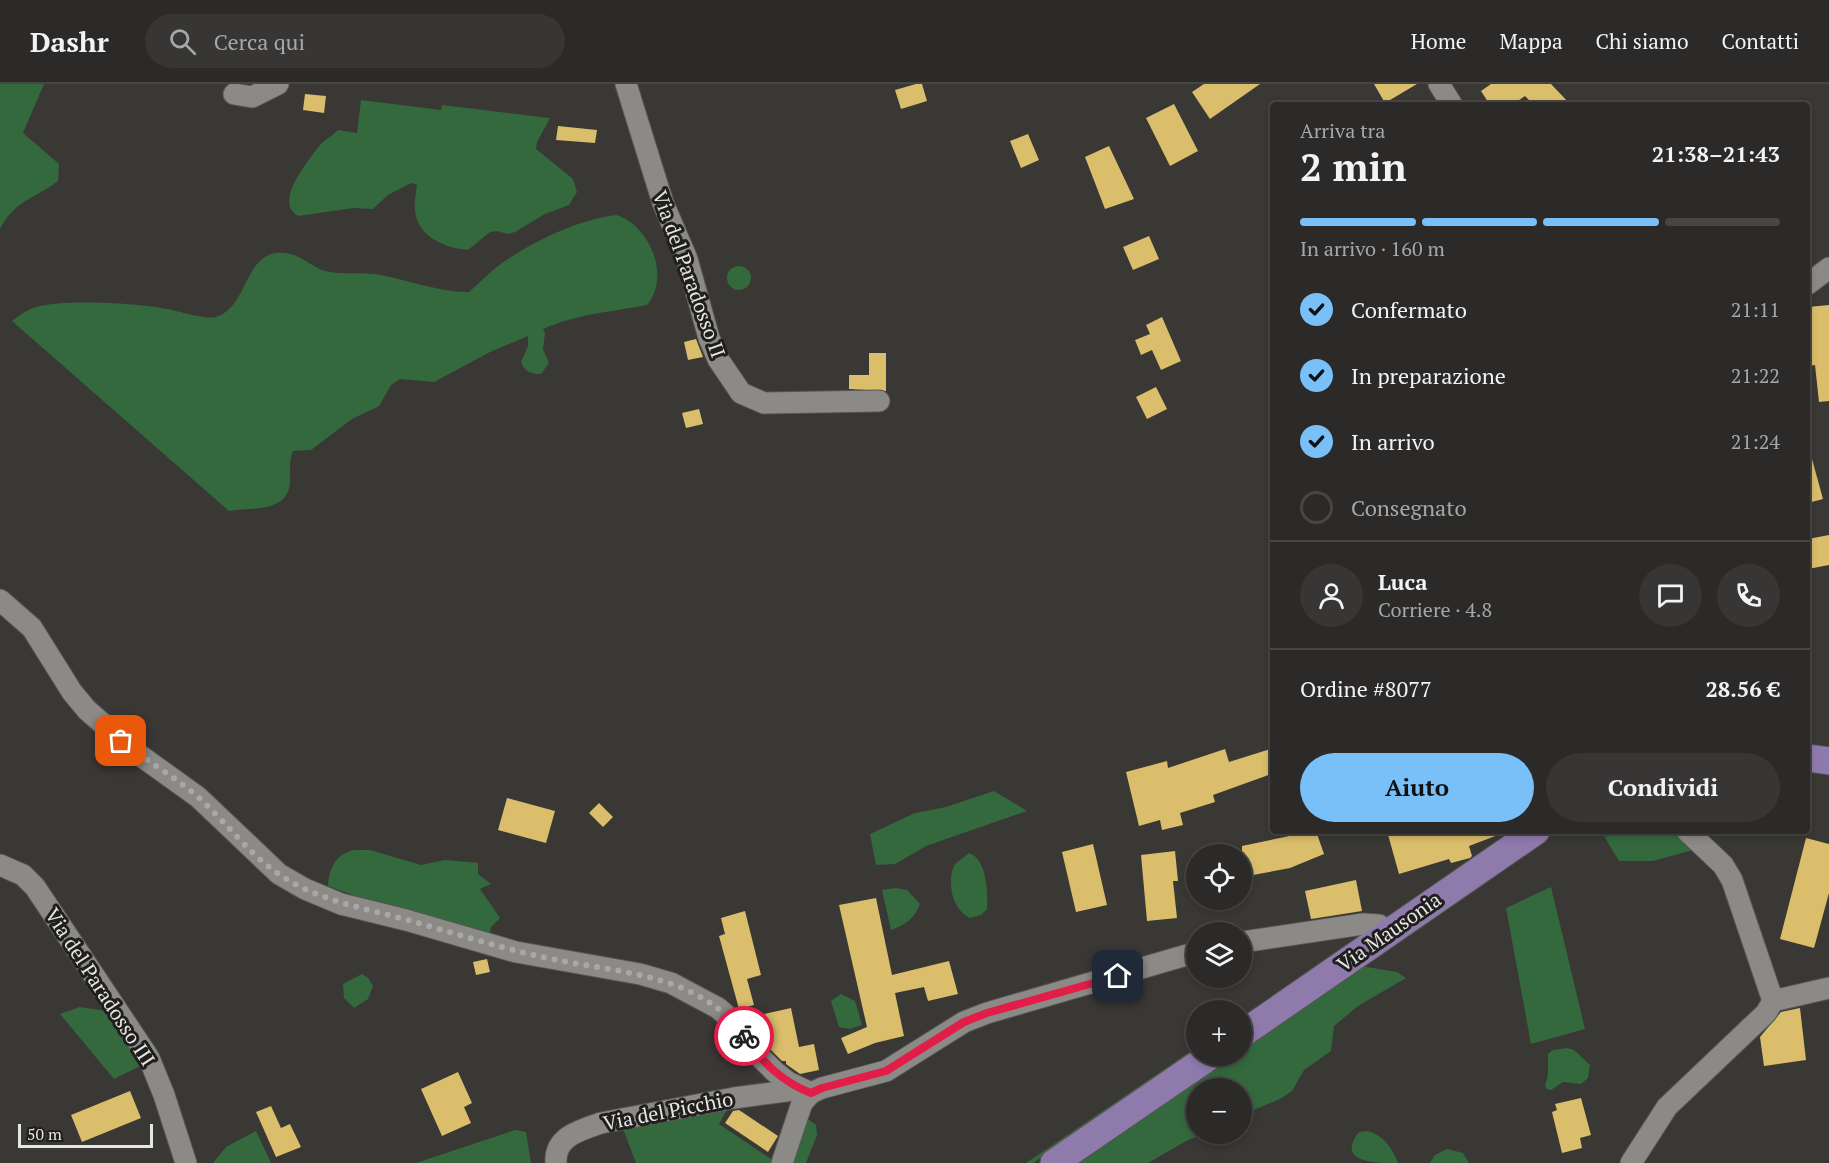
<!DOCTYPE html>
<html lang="it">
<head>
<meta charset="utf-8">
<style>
	body { margin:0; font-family:"PT Serif",serif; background:#373634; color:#f1f3f6; height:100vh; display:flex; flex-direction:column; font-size:22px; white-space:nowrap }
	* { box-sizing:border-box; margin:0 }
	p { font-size:20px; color:#a6a7a8 }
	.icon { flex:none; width:33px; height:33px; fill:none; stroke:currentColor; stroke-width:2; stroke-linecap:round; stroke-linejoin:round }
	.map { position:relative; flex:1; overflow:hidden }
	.sheet { position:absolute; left:1270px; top:18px; width:540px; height:732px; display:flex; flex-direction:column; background:#2b2a28; border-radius:6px; box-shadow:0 3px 9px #0003,0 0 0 2px #474645 }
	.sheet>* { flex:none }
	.controls { position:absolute; left:1186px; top:760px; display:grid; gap:12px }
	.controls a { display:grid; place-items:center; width:66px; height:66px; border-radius:50%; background:#2b2a28; box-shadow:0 3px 9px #0003,0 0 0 2px #474645; font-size:30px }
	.scale { position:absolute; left:18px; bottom:15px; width:135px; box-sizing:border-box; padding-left:6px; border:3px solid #e5e5e3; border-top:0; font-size:16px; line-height:21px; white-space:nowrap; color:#e5e5e3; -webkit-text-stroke:4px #201f1e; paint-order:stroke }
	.pin { position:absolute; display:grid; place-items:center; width:51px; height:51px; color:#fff; margin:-26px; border-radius:12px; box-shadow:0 3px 9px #0006 }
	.courier { position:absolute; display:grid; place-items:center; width:60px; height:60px; margin:-30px; border:4px solid #e11d48; border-radius:50%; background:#fff; color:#222; box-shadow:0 2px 8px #0007 }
	.head em { font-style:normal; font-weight:700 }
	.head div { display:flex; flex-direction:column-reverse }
	.head { display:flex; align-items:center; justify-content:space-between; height:102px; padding:0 30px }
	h1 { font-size:39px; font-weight:700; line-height:45px }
	.bar { display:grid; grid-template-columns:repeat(4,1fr); gap:9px 6px; align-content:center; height:72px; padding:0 30px }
	.bar i { height:8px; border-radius:4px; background:#474645 }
	.bar .on { background:#79bff8 }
	.bar p { grid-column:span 4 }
	.line { display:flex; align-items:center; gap:15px; padding:0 30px; border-top:2px solid #474645 }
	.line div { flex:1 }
	.round { display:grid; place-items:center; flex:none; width:63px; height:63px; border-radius:32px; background:#373634 }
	ol { padding:0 30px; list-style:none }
	li { display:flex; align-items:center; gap:18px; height:66px }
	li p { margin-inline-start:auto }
	li .icon { padding:6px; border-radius:50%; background:#79bff8; color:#111; stroke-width:4 }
	li:last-child { color:#a6a7a8 }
	li i { width:33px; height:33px; border:3px solid #474645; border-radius:50% }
	.cta { display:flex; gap:12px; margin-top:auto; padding:12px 30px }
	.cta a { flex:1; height:69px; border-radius:36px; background:#79bff8; color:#111; font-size:24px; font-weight:700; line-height:69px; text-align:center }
	.cta a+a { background:#373634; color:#f1f3f6 }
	header { display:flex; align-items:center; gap:36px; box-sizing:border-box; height:84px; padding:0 30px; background:#2b2a28; border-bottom:2px solid #474645 }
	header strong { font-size:28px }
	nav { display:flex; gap:33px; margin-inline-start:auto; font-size:21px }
	.search { width:420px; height:54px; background:#373634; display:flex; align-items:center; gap:15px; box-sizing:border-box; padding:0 21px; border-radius:33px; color:#a6a7a8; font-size:22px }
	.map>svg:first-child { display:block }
	.green { fill:#33693d }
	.building { fill:#dabe6b }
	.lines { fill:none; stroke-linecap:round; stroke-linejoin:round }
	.minor-casing { stroke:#575654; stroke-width:23 }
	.major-casing { stroke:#575654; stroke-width:29 }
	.minor { stroke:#8c8a87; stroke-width:21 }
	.major { stroke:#8f7aac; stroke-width:27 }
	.done { stroke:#a9a8a6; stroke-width:6; stroke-dasharray:0 10.8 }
	.route { stroke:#e11d48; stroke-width:8 }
	.labels { text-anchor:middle; stroke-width:6; stroke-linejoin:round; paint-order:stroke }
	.street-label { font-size:20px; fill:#e5e5e3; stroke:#201f1e }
</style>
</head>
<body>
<header>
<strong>Dashr</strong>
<div class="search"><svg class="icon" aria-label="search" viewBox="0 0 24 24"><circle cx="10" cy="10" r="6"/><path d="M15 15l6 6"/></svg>Cerca qui</div>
<nav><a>Home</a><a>Mappa</a><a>Chi siamo</a><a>Contatti</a></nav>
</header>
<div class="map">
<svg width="1829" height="1079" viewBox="0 0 1829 1079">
	<rect width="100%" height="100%" fill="#393835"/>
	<g class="green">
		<path d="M 0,0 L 44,0 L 23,49 L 59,80 L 58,97 C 34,115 15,116 0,145 Z"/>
		<path d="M 361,16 L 441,26 L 442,21 L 550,34 L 537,58 L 536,65 L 573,95 L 577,108 L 569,121 L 545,130 L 515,148 L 508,150 L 497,147 L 490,148 L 468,166 C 445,164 417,153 415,126 C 414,118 416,109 417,101 L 411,99 L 388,111 L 373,125 L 354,124 L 298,132 C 273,118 308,77 320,61 C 325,55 333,52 338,46 L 357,49 Z"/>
		<path d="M 616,131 C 650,141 671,193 647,221 C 610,228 577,230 543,245 L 545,249 L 543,265 L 549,279 L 541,290 C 531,290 525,288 521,278 L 528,262 L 528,252 L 490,268 L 434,298 L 400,295 L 391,301 L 379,322 L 352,335 L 311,366 L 293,367 C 288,379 291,386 290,398 C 288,430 250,423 229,427 L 12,237 C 19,231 27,226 36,223 C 61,215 135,219 162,224 C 175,226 205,236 216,233 C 249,223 244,165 284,169 C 301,170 311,183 325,187 C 341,191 359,188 375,190 C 407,195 436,208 469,208 C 482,197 493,184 508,175 C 540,154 579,136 616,131 Z"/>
		<circle cx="739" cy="194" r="12"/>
		<polygon points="994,707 1027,727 926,762 895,780 876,781 870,750 915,729 946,723"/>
		<polygon points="1601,747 1680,747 1693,766 1653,777 1619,777"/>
		<path d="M 354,766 L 370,766 L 421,781 L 445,776 L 478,779 L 478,790 L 491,800 L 480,805 L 500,834 L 491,843 L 490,850 L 378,820 L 328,802 C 329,784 336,770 354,766 Z"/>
		<path d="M 969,769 C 987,775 988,809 987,825 L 981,831 L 970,834 C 952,826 946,797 955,780 Z"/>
		<polygon points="1551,803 1585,945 1531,960 1506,824"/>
		<path d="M 896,804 L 907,806 L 920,820 C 914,835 906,840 891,846 L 882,806 Z"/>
		<polygon points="1361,882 1397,888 1406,894 1358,922 1334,942 1331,967 1304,986 1292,1007 1280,1015 1242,1031 1242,1005 1197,1005 1197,1050 1203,1050 1186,1057 1148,1079 1072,1079 1228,972 1242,972 1242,962"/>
		<polygon points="362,890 368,894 373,902 368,915 354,924 344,914 343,900"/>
		<polygon points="841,910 855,917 862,941 850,945 839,943 831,917"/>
		<polygon points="80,923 106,927 156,974 114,995 60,930"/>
		<polygon points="1197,963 1197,970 1033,1079 1026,1079"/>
		<polygon points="1567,964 1574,966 1590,981 1588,994 1581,1000 1563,998 1551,1006 1547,1005 1545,1002 1548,991 1548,970 1553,966"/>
		<polygon points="729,1022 719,1040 777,1079 636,1079 622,1042"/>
		<polygon points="808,1035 816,1041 817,1051 806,1079 792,1079"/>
		<polygon points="515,1046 526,1048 531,1079 416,1079"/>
		<polygon points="256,1047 271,1079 213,1079 226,1063"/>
		<path d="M 1368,1047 C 1384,1052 1392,1064 1398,1079 C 1376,1079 1335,1079 1359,1048 Z"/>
		<polygon points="1447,1065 1463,1069 1469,1079 1430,1079 1435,1071"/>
	</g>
	<g class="building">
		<polygon points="916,0 922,0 927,17 901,25 895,6"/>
		<polygon points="1204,0 1260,0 1210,35 1192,8"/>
		<polygon points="1374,0 1417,0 1385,19"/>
		<polygon points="1491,0 1551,0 1571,21 1534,21 1525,12 1512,21 1490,21 1481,7"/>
		<polygon points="305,10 326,12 324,29 303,26"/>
		<polygon points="1174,20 1198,67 1170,82 1146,34"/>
		<polygon points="558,42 597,46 595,59 556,56"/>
		<polygon points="1028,50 1039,76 1021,84 1010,57"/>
		<polygon points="1109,62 1134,115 1105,125 1085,73"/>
		<polygon points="1149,152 1159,175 1133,186 1123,163"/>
		<polygon points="1829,221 1829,317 1819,318 1815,281 1808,282 1808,223"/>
		<polygon points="1162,233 1181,277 1161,286 1152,266 1141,271 1135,256 1150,250 1146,241"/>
		<polygon points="696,255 703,273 688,276 684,258"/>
		<polygon points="869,269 886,269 886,307 849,305 849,291 869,291"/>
		<polygon points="1156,303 1167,325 1147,335 1136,313"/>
		<polygon points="699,325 703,340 686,344 682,329"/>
		<polygon points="1808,375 1812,375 1823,415 1808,419"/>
		<polygon points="1829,451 1829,481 1808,485 1808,455"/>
		<polygon points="1274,664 1274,689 1213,711 1215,718 1180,729 1183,741 1162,746 1160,736 1139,742 1126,688 1167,677 1168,684 1225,665 1229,678"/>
		<polygon points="507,714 555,727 546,759 498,746"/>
		<polygon points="599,719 613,733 603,743 589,729"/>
		<polygon points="1298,747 1316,747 1324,770 1290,784 1242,793 1242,762 1299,750"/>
		<polygon points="1387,747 1506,747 1506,748 1469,762 1472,772 1470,774 1451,779 1449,775 1399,790"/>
		<polygon points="1806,754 1829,760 1829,809 1814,864 1780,855"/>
		<polygon points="1093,760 1107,821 1076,828 1062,768"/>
		<polygon points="1175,767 1178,797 1173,797 1177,834 1147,837 1141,771"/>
		<polygon points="1356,796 1362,827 1311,835 1305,807"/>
		<polygon points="876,814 892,891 949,877 958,910 928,917 924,903 895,909 904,952 875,959 848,970 841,954 867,943 839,821"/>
		<polygon points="745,827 761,891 747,895 754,921 739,925 719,852 725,850 721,834"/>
		<polygon points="487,875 490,888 476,891 473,878"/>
		<polygon points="791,924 799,963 814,960 819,986 800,990 786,980 786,977 782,977 767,962 760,931"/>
		<polygon points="1800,924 1806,976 1764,982 1760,953 1781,928"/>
		<polygon points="458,988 472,1019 464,1023 471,1039 442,1052 421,1005"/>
		<polygon points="130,1007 141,1034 82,1058 71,1031"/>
		<polygon points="1581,1014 1591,1051 1580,1054 1582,1064 1562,1069 1552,1028 1557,1026 1555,1020"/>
		<polygon points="271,1022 281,1044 290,1040 301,1063 276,1073 256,1028"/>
		<polygon points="739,1026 778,1052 768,1068 725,1039 733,1027"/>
	</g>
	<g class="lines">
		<g class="minor-casing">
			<g id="minor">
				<polyline points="626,0 663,119 687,175 709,254 718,275 741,309 764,319 879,317"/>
				<polyline points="1439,0 1452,21"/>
				<polyline points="234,10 252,13 278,0"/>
				<polyline points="1808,200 1829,184"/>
				<polyline points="0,516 32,544 72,608 87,626 134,667 198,713 279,790 305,805 341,820 406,836 516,868 640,890 671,899 718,924 734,938 759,972 774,987 788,998 811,1009"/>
				<polyline points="0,781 23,791 35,803 149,974 164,1011 186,1079"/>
				<polyline points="1242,858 1363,840 1379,841 1387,850"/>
				<polyline points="1773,917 1829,904"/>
				<path d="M 556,1079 C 554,1053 580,1046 601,1039 L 734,1014 L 801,1005"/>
				<polyline points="782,1079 802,1019 811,1009 822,1004 886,987 964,938 987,929 1197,868"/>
				<polyline points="1631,1079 1667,1023 1766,929 1773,917 1732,796 1723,781 1687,747"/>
			</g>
		</g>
		<g class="major-casing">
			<g id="major">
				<polyline points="1808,674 1829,677"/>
				<polyline points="1242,950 1536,747"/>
				<polyline points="1054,1079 1210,972"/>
			</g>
		</g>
		<use href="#minor" class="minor"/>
		<use href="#major" class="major"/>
	</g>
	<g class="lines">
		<path class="done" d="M 121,657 C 146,677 174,692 198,713 C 226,738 249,770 280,791 C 319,817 363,824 408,836 C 457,850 506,866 557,876 C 623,889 701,891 744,952"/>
		<path class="route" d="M 744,952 C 762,978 782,998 811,1009 L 822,1004 L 886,987 L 964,938 L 987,929 L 1118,892"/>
	</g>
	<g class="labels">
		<g class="street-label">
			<text transform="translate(689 190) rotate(70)" y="7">Via del Paradosso II</text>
			<text transform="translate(1389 848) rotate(-35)" y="7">Via Mausonia</text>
			<text transform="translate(100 903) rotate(57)" y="7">Via del Paradosso III</text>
			<text transform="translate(668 1027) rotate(-11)" y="7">Via del Picchio</text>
		</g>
	</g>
</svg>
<div class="controls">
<a><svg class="icon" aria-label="locate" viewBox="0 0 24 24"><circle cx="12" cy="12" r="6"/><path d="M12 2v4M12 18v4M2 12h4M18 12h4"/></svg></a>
<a><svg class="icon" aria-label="layers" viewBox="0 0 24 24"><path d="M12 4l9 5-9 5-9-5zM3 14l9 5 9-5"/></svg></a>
<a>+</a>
<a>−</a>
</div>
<div class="scale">50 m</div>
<div class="pin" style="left:121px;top:657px;background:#ea580c"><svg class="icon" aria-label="bag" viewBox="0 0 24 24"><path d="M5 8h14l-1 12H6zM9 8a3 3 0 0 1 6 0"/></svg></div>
<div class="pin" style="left:1118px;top:892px;background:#1f2937"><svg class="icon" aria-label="home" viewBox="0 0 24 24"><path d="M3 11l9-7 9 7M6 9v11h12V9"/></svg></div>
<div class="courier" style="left:744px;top:952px"><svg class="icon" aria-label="bike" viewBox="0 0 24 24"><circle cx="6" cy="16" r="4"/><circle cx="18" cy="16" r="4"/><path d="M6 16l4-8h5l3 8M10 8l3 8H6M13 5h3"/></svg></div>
<section class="sheet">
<div class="head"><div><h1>2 min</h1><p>Arriva tra</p></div><em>21:38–21:43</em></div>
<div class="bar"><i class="on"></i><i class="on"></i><i class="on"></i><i></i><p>In arrivo · 160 m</p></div>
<ol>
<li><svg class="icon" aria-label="check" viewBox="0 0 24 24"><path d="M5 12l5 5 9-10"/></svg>Confermato<p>21:11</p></li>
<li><svg class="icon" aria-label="check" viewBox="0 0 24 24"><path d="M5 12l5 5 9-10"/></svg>In preparazione<p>21:22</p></li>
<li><svg class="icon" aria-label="check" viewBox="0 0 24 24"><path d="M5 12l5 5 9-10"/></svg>In arrivo<p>21:24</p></li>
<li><i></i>Consegnato</li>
</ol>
<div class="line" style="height:108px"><a class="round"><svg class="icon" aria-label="person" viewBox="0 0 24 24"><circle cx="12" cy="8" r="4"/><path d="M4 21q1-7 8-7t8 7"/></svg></a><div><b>Luca</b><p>Corriere · 4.8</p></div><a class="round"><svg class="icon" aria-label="chat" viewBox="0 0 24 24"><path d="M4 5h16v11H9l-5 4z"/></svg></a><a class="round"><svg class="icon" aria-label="phone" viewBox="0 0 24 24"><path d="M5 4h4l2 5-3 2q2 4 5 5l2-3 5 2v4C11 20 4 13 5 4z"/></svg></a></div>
<div class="line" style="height:78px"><div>Ordine #8077</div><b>28.56 €</b></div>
<div class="cta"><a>Aiuto</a><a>Condividi</a></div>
</section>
</div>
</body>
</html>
